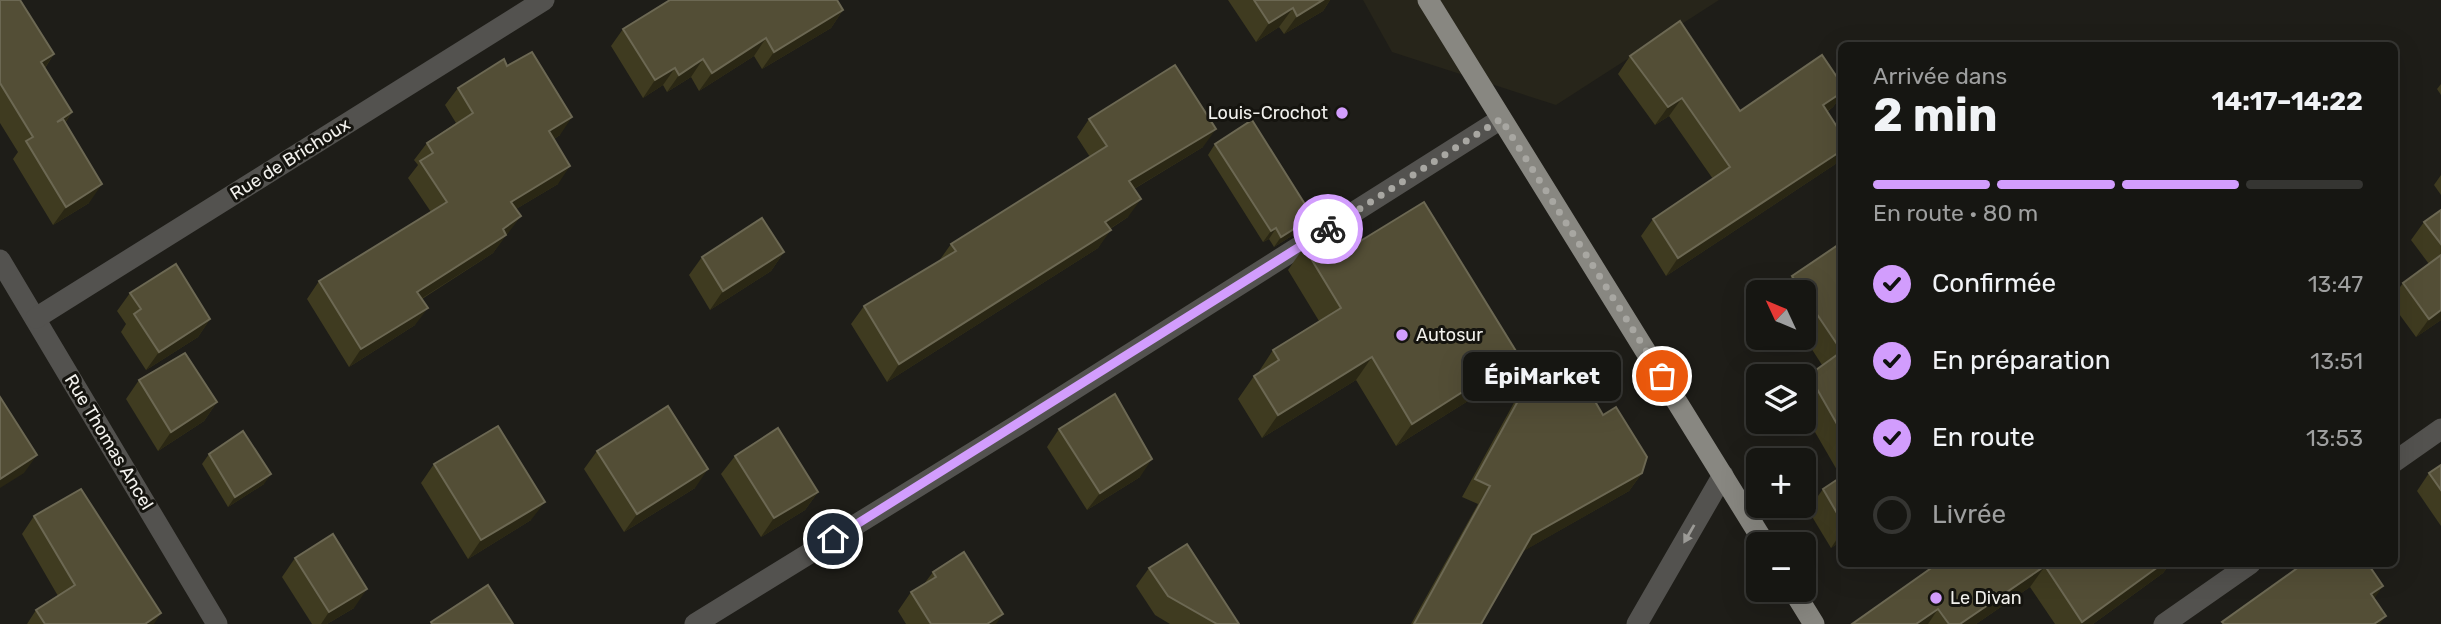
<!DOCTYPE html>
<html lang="fr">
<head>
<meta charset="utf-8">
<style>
	body { margin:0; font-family:Rubik,sans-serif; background:#232320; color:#f1f3f6; height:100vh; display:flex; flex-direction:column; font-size:26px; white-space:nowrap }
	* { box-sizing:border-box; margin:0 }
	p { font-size:23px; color:#9e9f9f }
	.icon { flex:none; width:38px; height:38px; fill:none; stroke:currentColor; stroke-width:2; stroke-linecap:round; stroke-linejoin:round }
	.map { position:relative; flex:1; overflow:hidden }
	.details { position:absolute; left:1838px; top:42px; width:560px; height:525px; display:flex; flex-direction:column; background:#161612; border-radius:10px; box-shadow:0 7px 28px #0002,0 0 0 2px #353532 }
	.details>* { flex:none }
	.needle { width:46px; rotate:314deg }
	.buttons { position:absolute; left:1746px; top:280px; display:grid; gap:14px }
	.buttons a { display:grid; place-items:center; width:70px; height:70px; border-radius:10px; background:#161612; box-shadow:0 7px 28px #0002,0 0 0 2px #353532; font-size:35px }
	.pin { position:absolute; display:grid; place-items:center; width:60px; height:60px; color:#fff; margin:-30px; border:4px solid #fff; border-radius:50%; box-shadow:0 2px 7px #0007 }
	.courier { position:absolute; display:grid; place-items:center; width:70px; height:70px; margin:-35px; border:5px solid #d29dfd; border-radius:50%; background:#fff; color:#222; box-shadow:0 2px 9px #0007 }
	.bubble { position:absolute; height:49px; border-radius:10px; background:#161612; box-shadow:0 7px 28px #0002,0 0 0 2px #353532; font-size:23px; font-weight:700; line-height:49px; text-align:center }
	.head em { font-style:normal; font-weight:700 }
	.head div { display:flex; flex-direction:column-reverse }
	.head { display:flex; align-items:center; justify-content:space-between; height:119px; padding:0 35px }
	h1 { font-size:46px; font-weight:700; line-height:52px }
	.bar { display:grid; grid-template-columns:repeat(4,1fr); gap:10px 7px; align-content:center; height:84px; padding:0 35px }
	.bar i { height:9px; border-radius:5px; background:#353532 }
	.bar .current { background:#d29dfd }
	.bar p { grid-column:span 4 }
	ol { padding:0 35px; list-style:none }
	li { display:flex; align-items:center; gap:21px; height:77px }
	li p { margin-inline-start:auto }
	li .icon { padding:7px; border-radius:50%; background:#d29dfd; color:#111; stroke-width:4 }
	li:last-child { color:#9e9f9f }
	li i { width:38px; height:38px; border:4px solid #353532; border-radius:50% }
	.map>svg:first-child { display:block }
	.built { fill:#27251a }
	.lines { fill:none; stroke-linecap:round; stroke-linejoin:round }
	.street { stroke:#53524f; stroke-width:21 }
	.primary { stroke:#888781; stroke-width:21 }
	.wall { fill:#3f3b20 }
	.shaded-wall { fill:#2a2714 }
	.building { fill:#534e36; stroke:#6c6853; stroke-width:2 }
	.oneway { fill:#9b9a96 }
	.done { stroke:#a8a7a2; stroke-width:7; stroke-dasharray:0 12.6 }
	.route { stroke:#d29dfd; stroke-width:9 }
	.poi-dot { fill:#d29dfd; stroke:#15140f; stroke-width:2.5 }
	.labels { text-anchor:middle; stroke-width:6; stroke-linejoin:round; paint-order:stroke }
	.poi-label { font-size:18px; fill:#f2f1ed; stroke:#15140f; text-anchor:start }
	.street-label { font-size:18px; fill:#f2f1ed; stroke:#15140f }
</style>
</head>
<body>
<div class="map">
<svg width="2441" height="624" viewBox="0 0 2441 624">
	<rect width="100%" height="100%" fill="#1e1d18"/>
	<polygon class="built" points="1363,0 1719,0 1556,105 1392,52"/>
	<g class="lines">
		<g class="street">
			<polyline points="0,260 217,624"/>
			<polyline points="36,318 544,0"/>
			<polyline points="2394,462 2441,429"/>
			<polyline points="695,624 1016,426 1501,119"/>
			<polyline points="1637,624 1723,475"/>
			<polyline points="2164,624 2250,564"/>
		</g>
		<g class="primary">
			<polyline points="1428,0 1765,544"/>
			<polyline points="1793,590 1814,624"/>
		</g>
	</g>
	<g class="wall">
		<polygon points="0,0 54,54 45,68 72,112 65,123 89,203 53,225 13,159 18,152 0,123"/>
		<polygon points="1228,0 1330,0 1323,11 1284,34 1279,27 1256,42"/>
		<polygon points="843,10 831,28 762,69 754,56 699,91 691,77 667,92 663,85 643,98 611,46 623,29"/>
		<polygon points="1630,56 1740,111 1841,83 1841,96 1833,107 1827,112 1841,133 1841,158 1837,163 1666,276 1641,236 1653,219 1713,179 1669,116 1655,125 1618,74"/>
		<polygon points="507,66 560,135 554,139 558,184 516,209 508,233 505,236 493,253 422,299 415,325 349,367 307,299 319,281 431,212 408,178 418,165 414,160 427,143 456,123 445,105 458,88"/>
		<polygon points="2441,84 2441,95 2437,89"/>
		<polygon points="1089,119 1203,147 1134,189 1128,217 1110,229 1098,248 887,382 851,324 864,306 939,261 951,244 1090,157 1077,137"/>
		<polygon points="1215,144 1306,227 1274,247 1269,239 1263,242 1208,155"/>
		<polygon points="2441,175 2441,195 2434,185"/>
		<polygon points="2441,210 2441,320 2416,337 2394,307 2394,295 2403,283 2429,264 2411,240 2424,222"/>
		<polygon points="1841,243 1841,477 1804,413 1804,381 1809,375 1822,365 1804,337 1804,292 1781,292 1792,276"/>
		<polygon points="1304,247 1349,248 1503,379 1396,446 1356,380 1262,438 1238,399 1254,376 1258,373 1273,350 1319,321 1288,270"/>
		<polygon points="784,252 771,271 710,310 689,275 702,257"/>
		<polygon points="130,293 210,319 198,337 146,370 121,332 126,324 117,311"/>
		<polygon points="139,380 217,402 204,421 158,451 126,399"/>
		<polygon points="1529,381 1537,394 1564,396 1603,415 1642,473 1629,491 1523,551 1481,624 1411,624 1478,504 1462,497 1516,399"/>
		<polygon points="1059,429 1140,477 1087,510 1047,447"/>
		<polygon points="597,451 695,488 624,532 584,469"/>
		<polygon points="209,454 264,484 228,507 202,464"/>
		<polygon points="735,456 818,492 805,510 761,537 721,474"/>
		<polygon points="434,464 531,520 468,559 421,483"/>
		<polygon points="2441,465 2441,526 2417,491 2429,473"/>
		<polygon points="1841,477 1841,541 1831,548 1808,510 1823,489"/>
		<polygon points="34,516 154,624 27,624 36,610 58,596 22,534"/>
		<polygon points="295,558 354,608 327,624 312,624 282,577"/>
		<polygon points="1937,564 2170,564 2163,573 2093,624 2055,624 2030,587 1976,624 1852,624"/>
		<polygon points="1149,568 1239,624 1170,624 1155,615 1136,586"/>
		<polygon points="933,572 996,624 906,624 898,611 911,592 924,584"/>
	</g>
	<g class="shaded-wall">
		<polygon points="1323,0 1330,0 1323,11 1284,34 1297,16"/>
		<polygon points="1293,8 1279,27 1256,42 1269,23"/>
		<polygon points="843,10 831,28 762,69 774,52"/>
		<polygon points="766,38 754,56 699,91 712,73"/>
		<polygon points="54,54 41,73 41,62"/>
		<polygon points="703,59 691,77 667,92 679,75"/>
		<polygon points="675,68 663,85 643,98 655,80"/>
		<polygon points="1841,93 1841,96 1833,107 1810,123 1823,105"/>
		<polygon points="1682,98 1669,116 1655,125 1668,107"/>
		<polygon points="72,112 59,131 57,122"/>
		<polygon points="572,117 560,135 537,149 549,131"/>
		<polygon points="1216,129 1203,147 1117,199 1129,181"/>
		<polygon points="1841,151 1841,158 1837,163 1666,276 1678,258"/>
		<polygon points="570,166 558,184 499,219 511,202"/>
		<polygon points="102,184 89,203 53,225 66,207"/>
		<polygon points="1141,199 1128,217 1092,240 1105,222"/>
		<polygon points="521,216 493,253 405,309 417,292"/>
		<polygon points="1313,217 1306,227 1274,247 1281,237"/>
		<polygon points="1276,228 1269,239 1263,242 1271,231"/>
		<polygon points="1111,230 1098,248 887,382 899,364"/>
		<polygon points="784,252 771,271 710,310 723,291"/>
		<polygon points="428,308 415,325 349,367 361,349"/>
		<polygon points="2441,310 2441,320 2416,337 2429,319"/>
		<polygon points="210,319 198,337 146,370 159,352"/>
		<polygon points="1519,356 1503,379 1396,446 1412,424"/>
		<polygon points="1372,357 1356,380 1262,438 1278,415"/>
		<polygon points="217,402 204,421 158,451 171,432"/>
		<polygon points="37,455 24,473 0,488 0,479"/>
		<polygon points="1152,459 1140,477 1087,510 1100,493"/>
		<polygon points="708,469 695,488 624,532 637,514"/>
		<polygon points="1642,473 1629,491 1520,553 1532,535"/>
		<polygon points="271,474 264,484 228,507 235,497"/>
		<polygon points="818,492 805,510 761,537 774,518"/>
		<polygon points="545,502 531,520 468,559 481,540"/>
		<polygon points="1841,533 1841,541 1831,548"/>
		<polygon points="2162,564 2170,564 2163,573 2093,624 2080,624"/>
		<polygon points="2045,566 2030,587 1976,624 1960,624"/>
		<polygon points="2383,586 2372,602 2371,594"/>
		<polygon points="367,589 354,608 327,624 321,624 329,612"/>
		<polygon points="1938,609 1928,624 1916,624"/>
		<polygon points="161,613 154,624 145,624"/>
		<polygon points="1003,614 996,624 987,624"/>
		<polygon points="2386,616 2380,624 2374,624"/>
	</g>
	<g class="building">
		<polygon points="0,0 20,0 54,54 41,62 72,112 57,122 63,119 102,184 66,207 26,141 33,137 0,83"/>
		<polygon points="670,0 837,0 843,10 774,52 766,38 712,73 703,59 679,75 675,68 655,80 623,29"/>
		<polygon points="1254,0 1323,0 1297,16 1293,8 1269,23"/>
		<polygon points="1680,21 1740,111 1822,55 1841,83 1841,93 1823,105 1841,133 1841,151 1678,258 1653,219 1730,167 1682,98 1668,107 1630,56"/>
		<polygon points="532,52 572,117 549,131 570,166 511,202 521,216 503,229 506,235 417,292 428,308 361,349 319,281 447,202 420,161 433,153 427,143 473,113 458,88 504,59 507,66"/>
		<polygon points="1175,65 1216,129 1129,181 1141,199 1105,222 1111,230 899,364 864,306 956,251 951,244 1107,146 1089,119"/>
		<polygon points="1252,120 1313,217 1281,237 1276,228 1271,231 1215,144"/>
		<polygon points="1424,202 1519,356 1412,424 1372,357 1278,415 1254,376 1279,360 1273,350 1341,308 1304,247 1335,227 1349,248"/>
		<polygon points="2441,210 2441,244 2424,222"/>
		<polygon points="762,218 784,252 723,291 702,257"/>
		<polygon points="1841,243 1841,350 1804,295 1804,292 1803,292 1792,276"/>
		<polygon points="2441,255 2441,310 2429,319 2403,283"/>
		<polygon points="176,264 210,319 159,352 134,314 141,309 130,293"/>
		<polygon points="1841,352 1841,431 1809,375"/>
		<polygon points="185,353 217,402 171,432 139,380"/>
		<polygon points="1529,381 1537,394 1555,383 1564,396 1585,384 1603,415 1616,407 1647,457 1642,473 1532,535 1481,624 1414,624 1490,486 1475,479"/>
		<polygon points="1115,394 1152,459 1100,493 1059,429"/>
		<polygon points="0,397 37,455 0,479"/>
		<polygon points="668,406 708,469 637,514 597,451"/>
		<polygon points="498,426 545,502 481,540 434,464"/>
		<polygon points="778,428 818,492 774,518 735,456"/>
		<polygon points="243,431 271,474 235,497 209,454"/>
		<polygon points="2441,465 2441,490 2429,473"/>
		<polygon points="1841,477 1841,520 1823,489"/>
		<polygon points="81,489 161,613 145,624 45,624 36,610 75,585 34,516"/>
		<polygon points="333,534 367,589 329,612 295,558"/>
		<polygon points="1187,544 1239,624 1217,624 1168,596 1149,568"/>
		<polygon points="964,552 1003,614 987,624 931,624 911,592 936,577 933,572"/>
		<polygon points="1937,564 2162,564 2082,622 2045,566 1960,624 1949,624 1938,609 1916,624 1852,624"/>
		<polygon points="2303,564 2368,564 2383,586 2371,594 2386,616 2374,624 2224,624 2222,622"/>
		<polygon points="488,585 513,624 432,624 431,622"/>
	</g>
	<defs><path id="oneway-solid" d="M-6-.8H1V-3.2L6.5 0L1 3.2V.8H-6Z" transform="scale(1.75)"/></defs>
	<use class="oneway" href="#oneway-solid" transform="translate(1689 534) rotate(120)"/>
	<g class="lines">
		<polyline class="done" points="1328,229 1501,119 1662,376"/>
		<polyline class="route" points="833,539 1328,229"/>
	</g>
	<g class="poi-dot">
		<circle cx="1342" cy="113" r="7"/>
		<circle cx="1402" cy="335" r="7"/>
		<circle cx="1936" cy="598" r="7"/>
	</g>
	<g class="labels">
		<g class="poi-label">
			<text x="1328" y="119" text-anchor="end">Louis-Crochot</text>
			<text x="1416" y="341">Autosur</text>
			<text x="1950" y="604">Le Divan</text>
		</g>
		<g class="street-label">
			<text transform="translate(290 159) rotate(-32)" y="6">Rue de Brichoux</text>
			<text transform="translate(109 442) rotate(59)" y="6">Rue Thomas Ancel</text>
		</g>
	</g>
</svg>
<div class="buttons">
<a><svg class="needle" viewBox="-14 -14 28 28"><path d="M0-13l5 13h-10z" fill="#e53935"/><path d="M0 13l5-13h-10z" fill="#9e9f9f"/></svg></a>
<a><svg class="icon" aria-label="layers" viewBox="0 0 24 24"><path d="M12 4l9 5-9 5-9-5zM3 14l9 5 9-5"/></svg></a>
<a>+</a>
<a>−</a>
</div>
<div class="pin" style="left:1662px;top:376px;background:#ea580c"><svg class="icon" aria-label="bag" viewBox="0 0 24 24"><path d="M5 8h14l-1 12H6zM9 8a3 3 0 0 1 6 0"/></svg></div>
<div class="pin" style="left:833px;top:539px;background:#1f2937"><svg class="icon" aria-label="home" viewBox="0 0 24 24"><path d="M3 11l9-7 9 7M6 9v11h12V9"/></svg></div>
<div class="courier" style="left:1328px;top:229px"><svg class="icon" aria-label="bike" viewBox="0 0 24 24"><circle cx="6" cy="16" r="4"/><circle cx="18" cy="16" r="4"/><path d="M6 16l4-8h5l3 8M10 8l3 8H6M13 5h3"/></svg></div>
<div class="bubble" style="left:1463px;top:352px;width:158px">ÉpiMarket</div>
<section class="details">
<div class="head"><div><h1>2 min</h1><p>Arrivée dans</p></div><em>14:17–14:22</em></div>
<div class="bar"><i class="current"></i><i class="current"></i><i class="current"></i><i></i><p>En route · 80 m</p></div>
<ol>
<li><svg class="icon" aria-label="check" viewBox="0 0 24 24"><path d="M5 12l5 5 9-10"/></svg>Confirmée<p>13:47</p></li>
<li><svg class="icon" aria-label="check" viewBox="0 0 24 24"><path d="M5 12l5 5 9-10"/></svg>En préparation<p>13:51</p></li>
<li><svg class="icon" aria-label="check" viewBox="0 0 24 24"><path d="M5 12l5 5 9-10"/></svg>En route<p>13:53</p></li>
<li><i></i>Livrée</li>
</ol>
</section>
</div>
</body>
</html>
